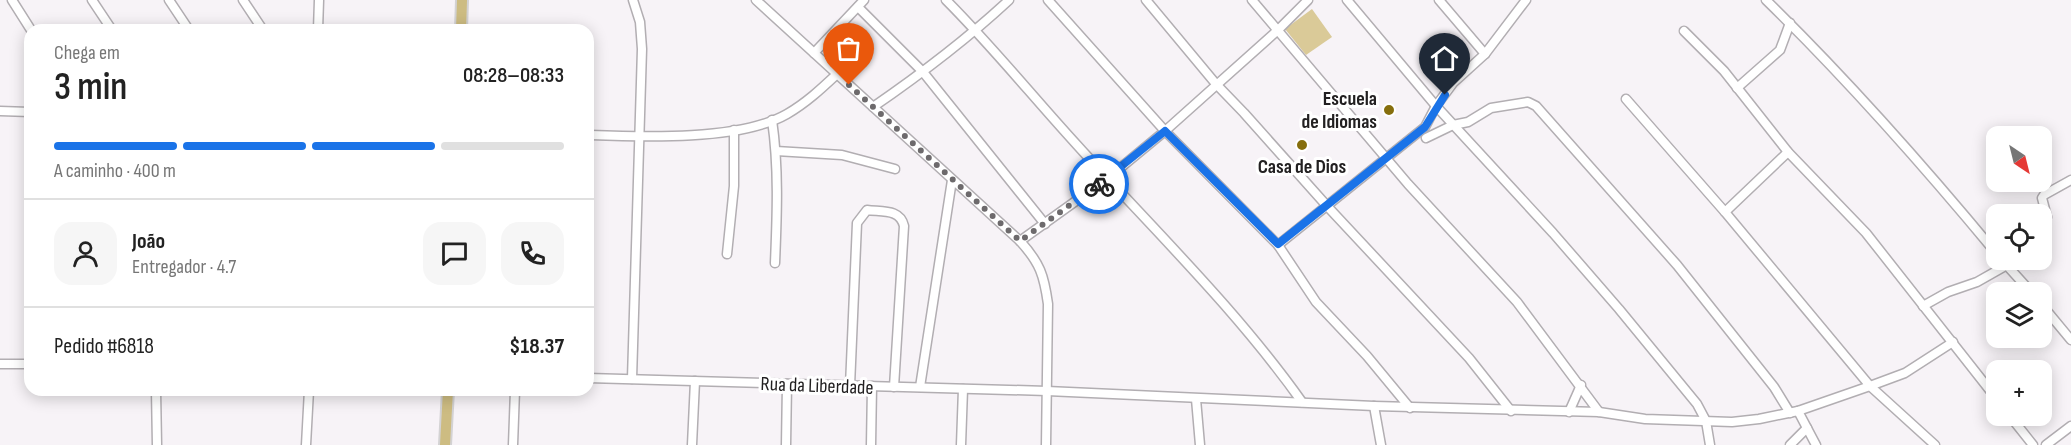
<!DOCTYPE html>
<html lang="pt">
<head>
<meta charset="utf-8">
<style>
	body { margin:0; font-family:"Sofia Sans Condensed",sans-serif; background:#f6f6f6; color:#222; height:100vh; display:flex; flex-direction:column; font-size:22px; white-space:nowrap }
	* { box-sizing:border-box; margin:0 }
	p { font-size:20px; color:#767676 }
	.icon { flex:none; width:33px; height:33px; fill:none; stroke:currentColor; stroke-width:2; stroke-linecap:round; stroke-linejoin:round }
	.map { position:relative; flex:1; overflow:hidden }
	.drawer { position:absolute; left:24px; top:24px; width:570px; height:372px; display:flex; flex-direction:column; background:#fff; border-radius:18px; box-shadow:0 3px 15px #0003 }
	.drawer>* { flex:none }
	.needle { width:39px; rotate:145deg }
	.buttons { position:absolute; left:1986px; top:126px; display:grid; gap:12px }
	.buttons a { display:grid; place-items:center; width:66px; height:66px; border-radius:12px; background:#fff; box-shadow:0 3px 15px #0003; font-size:30px }
	.pin { position:absolute; display:grid; place-items:center; width:51px; height:51px; color:#fff; margin:-62px -26px; border-radius:50% 50% 50% 0; rotate:-45deg; box-shadow:0 0 6px #0007 }
	.pin .icon { rotate:45deg }
	.courier { position:absolute; display:grid; place-items:center; width:60px; height:60px; margin:-30px; border:4px solid #1a73e8; border-radius:50%; background:#fff; color:#222; box-shadow:0 2px 8px #0007 }
	.headline em { font-style:normal; font-weight:600 }
	.headline div { display:flex; flex-direction:column-reverse }
	.headline { display:flex; align-items:center; justify-content:space-between; height:102px; padding:0 30px }
	h1 { font-size:39px; font-weight:600; line-height:45px }
	.bar { display:grid; grid-template-columns:repeat(4,1fr); gap:9px 6px; align-content:center; height:72px; padding:0 30px }
	.bar i { height:8px; border-radius:4px; background:#e0e0e0 }
	.bar .selected { background:#1a73e8 }
	.bar p { grid-column:span 4 }
	.line { display:flex; align-items:center; gap:15px; padding:0 30px; border-top:2px solid #e0e0e0 }
	.line div { flex:1 }
	.round { display:grid; place-items:center; flex:none; width:63px; height:63px; border-radius:18px; background:#f6f6f6 }
	.map>svg:first-child { display:block }
	.green { fill:#daca98 }
	.lines { fill:none; stroke-linecap:round; stroke-linejoin:round }
	.minor-casing { stroke:#b2aeb2; stroke-width:11 }
	.major-casing { stroke:#d3d2d3; stroke-width:14 }
	.minor { stroke:#fff; stroke-width:8 }
	.major { stroke:#cdbc82; stroke-width:10 }
	.done { stroke:#6d6a6c; stroke-width:6; stroke-dasharray:0 10.8 }
	.route { stroke:#1a73e8; stroke-width:8 }
	.poi-dot { fill:#866e0d; stroke:#fff; stroke-width:2 }
	.labels { text-anchor:middle; stroke-width:6; stroke-linejoin:round; paint-order:stroke }
	.poi-label { font-size:20px; font-weight:bold; fill:#222021; stroke:#fff; text-anchor:end }
	.street-label { font-size:20px; fill:#222021; stroke:#fff }
</style>
</head>
<body>
<div class="map">
<svg width="2071" height="445" viewBox="0 0 2071 445">
	<rect width="100%" height="100%" fill="#f7f3f7"/>
	<polygon class="green" points="1312,9 1332,37 1306,55 1285,29"/>
	<g class="lines">
		<g class="minor-casing">
			<g id="minor">
				<polyline points="12,0 31,30"/>
				<polyline points="92,0 112,30"/>
				<polyline points="169,0 189,30"/>
				<polyline points="243,0 263,30"/>
				<path d="M 756,0 L 1020,241 C 1040,263 1044,275 1048,304 L 1046,445"/>
				<path d="M 946,0 C 992,46 1033,97 1077,145 C 1153,229 1236,309 1302,402"/>
				<polyline points="1048,0 1165,131 1278,245 1316,302 1367,356 1410,408"/>
				<polyline points="1146,0 1216,84 1244,113 1327,206 1469,358 1511,411"/>
				<polyline points="1252,0 1408,184 1517,302 1599,412"/>
				<polyline points="1347,0 1436,106 1553,233 1619,309 1697,404 1706,421 1710,445"/>
				<polyline points="1439,0 1485,54"/>
				<path d="M 1766,0 C 1848,80 1923,165 1996,253"/>
				<polyline points="858,7 923,72 1045,224"/>
				<polyline points="318,30 319,0"/>
				<polyline points="1684,31 1724,71 1788,152 1866,233 1996,398"/>
				<polyline points="814,53 864,0"/>
				<polyline points="1737,88 1780,50 1790,23"/>
				<polyline points="1626,99 1725,212 1870,386 1935,445"/>
				<path d="M 873,107 C 921,74 966,40 1009,0"/>
				<polyline points="0,111 30,112"/>
				<path d="M 772,120 C 779,168 777,215 775,263"/>
				<path d="M 588,135 C 642,137 740,141 787,114 C 806,103 821,89 837,74"/>
				<polyline points="1426,138 1453,125 1468,122 1491,108 1528,102 1536,106 1677,265 1774,387 1790,413"/>
				<polyline points="776,151 842,155 895,169"/>
				<polyline points="1725,212 1788,152"/>
				<polyline points="2042,225 2047,217 2042,198 2044,195 2071,180"/>
				<polyline points="1020,241 1108,178 1165,131 1279,29 1308,0"/>
				<polyline points="1278,245 1425,127 1436,106 1453,83 1485,54 1526,0"/>
				<polyline points="727,254 734,186 734,130"/>
				<polyline points="2002,260 2031,292"/>
				<polyline points="2042,305 2071,340"/>
				<polyline points="1923,306 1948,292 1977,282 2007,265"/>
				<polyline points="0,364 30,364"/>
				<polyline points="588,378 1047,391 1374,406 1599,412 1645,419 1732,422 1759,419 1798,411 1870,386 1905,373 1953,342"/>
				<polyline points="632,379 642,49 640,22 633,0"/>
				<path d="M 850,386 L 857,223 L 867,210 C 883,212 900,209 904,226 L 894,387"/>
				<polyline points="920,387 952,180"/>
				<polyline points="156,390 157,445"/>
				<polyline points="1196,399 1200,445"/>
				<polyline points="1374,406 1381,445"/>
				<polyline points="1798,411 1816,445"/>
				<polyline points="1569,412 1581,385"/>
				<polyline points="2010,416 2033,445"/>
				<polyline points="306,445 309,390"/>
				<polyline points="513,445 515,390"/>
				<polyline points="692,445 695,381"/>
				<polyline points="786,445 787,384"/>
				<polyline points="871,445 872,386"/>
				<polyline points="961,445 963,389"/>
				<polyline points="1790,445 1807,428"/>
				<polyline points="2046,445 2071,426"/>
			</g>
		</g>
		<g class="major-casing">
			<g id="major">
				<polyline points="461,30 462,0"/>
				<polyline points="445,445 448,390"/>
			</g>
		</g>
		<use href="#minor" class="minor"/>
		<use href="#major" class="major"/>
	</g>
	<g class="lines">
		<polyline class="done" points="849,85 1020,241 1099,184"/>
		<polyline class="route" points="1099,184 1165,131 1278,244 1425,127 1445,95"/>
	</g>
	<g class="poi-dot">
		<circle cx="1389" cy="110" r="6"/>
		<circle cx="1302" cy="145" r="6"/>
	</g>
	<g class="labels">
		<g class="poi-label">
			<text x="1377" y="105">Escuela<tspan x="1377" dy="23">de Idiomas</tspan></text>
			<text x="1302" y="173" text-anchor="middle">Casa de Dios</text>
		</g>
		<g class="street-label">
			<text transform="translate(817 385) rotate(2)" y="7">Rua da Liberdade</text>
		</g>
	</g>
</svg>
<div class="buttons">
<a><svg class="needle" viewBox="-14 -14 28 28"><path d="M0-13l5 13h-10z" fill="#e53935"/><path d="M0 13l5-13h-10z" fill="#767676"/></svg></a>
<a><svg class="icon" aria-label="locate" viewBox="0 0 24 24"><circle cx="12" cy="12" r="6"/><path d="M12 2v4M12 18v4M2 12h4M18 12h4"/></svg></a>
<a><svg class="icon" aria-label="layers" viewBox="0 0 24 24"><path d="M12 4l9 5-9 5-9-5zM3 14l9 5 9-5"/></svg></a>
<a>+</a>
</div>
<div class="pin" style="left:849px;top:85px;background:#ea580c"><svg class="icon" aria-label="bag" viewBox="0 0 24 24"><path d="M5 8h14l-1 12H6zM9 8a3 3 0 0 1 6 0"/></svg></div>
<div class="pin" style="left:1445px;top:95px;background:#1f2937"><svg class="icon" aria-label="home" viewBox="0 0 24 24"><path d="M3 11l9-7 9 7M6 9v11h12V9"/></svg></div>
<div class="courier" style="left:1099px;top:184px"><svg class="icon" aria-label="bike" viewBox="0 0 24 24"><circle cx="6" cy="16" r="4"/><circle cx="18" cy="16" r="4"/><path d="M6 16l4-8h5l3 8M10 8l3 8H6M13 5h3"/></svg></div>
<section class="drawer">
<div class="headline"><div><h1>3 min</h1><p>Chega em</p></div><em>08:28–08:33</em></div>
<div class="bar"><i class="selected"></i><i class="selected"></i><i class="selected"></i><i></i><p>A caminho · 400 m</p></div>
<div class="line" style="height:108px"><a class="round"><svg class="icon" aria-label="person" viewBox="0 0 24 24"><circle cx="12" cy="8" r="4"/><path d="M4 21q1-7 8-7t8 7"/></svg></a><div><b>João</b><p>Entregador · 4.7</p></div><a class="round"><svg class="icon" aria-label="chat" viewBox="0 0 24 24"><path d="M4 5h16v11H9l-5 4z"/></svg></a><a class="round"><svg class="icon" aria-label="phone" viewBox="0 0 24 24"><path d="M5 4h4l2 5-3 2q2 4 5 5l2-3 5 2v4C11 20 4 13 5 4z"/></svg></a></div>
<div class="line" style="height:78px"><div>Pedido #6818</div><b>$18.37</b></div>
</section>
</div>
</body>
</html>
